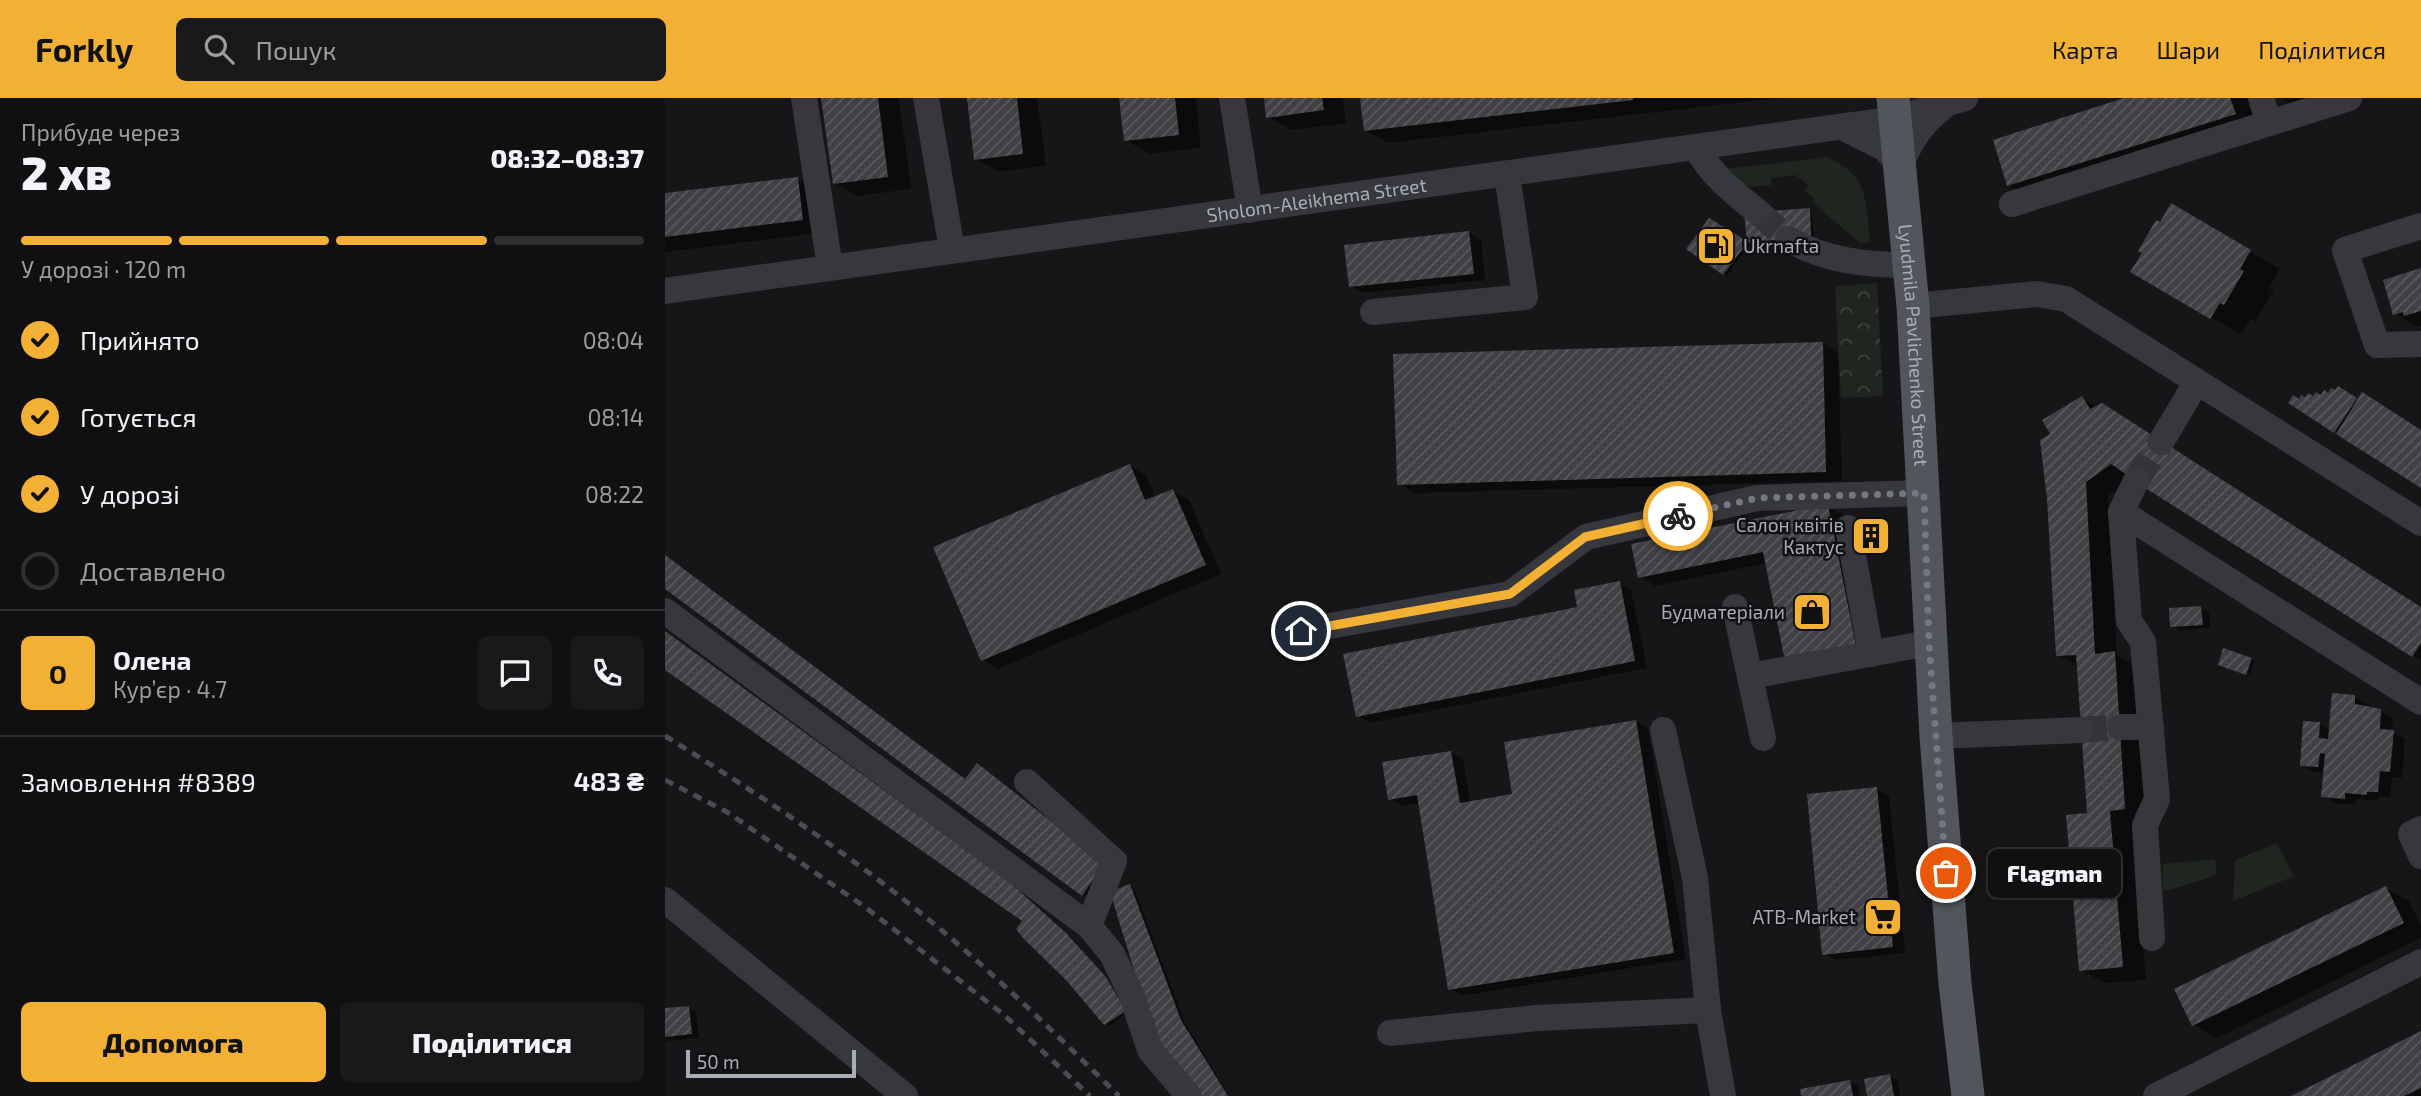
<!DOCTYPE html>
<html lang="uk">
<head>
<meta charset="utf-8">
<style>
	body { margin:0; font-family:"Exo 2",sans-serif; background:#19191b; color:#f1f3f6; height:100vh; display:flex; flex-direction:column; font-size:26px; white-space:nowrap }
	* { box-sizing:border-box; margin:0 }
	p { font-size:23px; color:#9c9d9f }
	.icon { flex:none; width:38px; height:38px; fill:none; stroke:currentColor; stroke-width:2; stroke-linecap:round; stroke-linejoin:round }
	.map { position:relative; flex:1; overflow:hidden }
	.sheet { display:flex; flex-direction:column; background:#101012; width:665px }
	.sheet>* { flex:none }
	.scale { position:absolute; left:21px; bottom:18px; width:170px; box-sizing:border-box; padding-left:7px; border:4px solid #a8adb8; border-top:0; font-size:19px; line-height:24px; white-space:nowrap; color:#a8adb8; -webkit-text-stroke:5px #111113; paint-order:stroke }
	.pin { position:absolute; display:grid; place-items:center; width:60px; height:60px; color:#fff; margin:-30px; border:4px solid #fff; border-radius:50%; box-shadow:0 2px 7px #0007 }
	.courier { position:absolute; display:grid; place-items:center; width:70px; height:70px; margin:-35px; border:5px solid #f2b134; border-radius:50%; background:#fff; color:#222; box-shadow:0 2px 9px #0007 }
	.bubble { position:absolute; height:49px; border-radius:10px; background:#101012; box-shadow:0 4px 10px #0003,0 0 0 2px #303032; font-size:23px; font-weight:800; line-height:49px; text-align:center }
	.headline em { font-style:normal; font-weight:800 }
	.headline div { display:flex; flex-direction:column-reverse }
	.headline { display:flex; align-items:center; justify-content:space-between; height:119px; padding:0 21px }
	h1 { font-size:46px; font-weight:800; line-height:52px }
	.bar { display:grid; grid-template-columns:repeat(4,1fr); gap:10px 7px; align-content:center; height:84px; padding:0 21px }
	.bar i { height:9px; border-radius:5px; background:#303032 }
	.bar .active { background:#f2b134 }
	.bar p { grid-column:span 4 }
	.line { display:flex; align-items:center; gap:18px; padding:0 21px; border-top:2px solid #303032 }
	.line div { flex:1 }
	.round { display:grid; place-items:center; flex:none; width:74px; height:74px; border-radius:10px; background:#19191b }
	ol { padding:0 21px; list-style:none }
	li { display:flex; align-items:center; gap:21px; height:77px }
	li p { margin-inline-start:auto }
	li .icon { padding:7px; border-radius:50%; background:#f2b134; color:#111; stroke-width:4 }
	li:last-child { color:#9c9d9f }
	li i { width:38px; height:38px; border:4px solid #303032; border-radius:50% }
	.cta { display:flex; gap:14px; margin-top:auto; padding:14px 21px }
	.cta a { flex:1; height:80px; border-radius:10px; background:#f2b134; color:#111; font-size:28px; font-weight:800; line-height:80px; text-align:center }
	.cta a+a { background:#19191b; color:#f1f3f6 }
	header { display:flex; align-items:center; gap:42px; box-sizing:border-box; height:98px; padding:0 35px; background:#f2b134; color:#111 }
	header strong { font-size:33px }
	nav { display:flex; gap:38px; margin-inline-start:auto; font-size:24px }
	.search { width:490px; height:63px; background:#19191b; display:flex; align-items:center; gap:18px; box-sizing:border-box; padding:0 24px; border-radius:10px; color:#9c9d9f; font-size:26px }
	main { display:flex; flex:1; min-height:0 }
	.map>svg:first-child { display:block }
	.green { fill:#1e261f }
	.forest { fill:url(#forest-crowns) }
	.shadow { fill:#0007 }
	.building { fill:url(#building-hatch) }
	.lines { fill:none; stroke-linecap:round; stroke-linejoin:round }
	.minor-tunnel { stroke:#333438; stroke-width:26; stroke-dasharray:26 13; stroke-linecap:butt }
	.minor { stroke:#37383d; stroke-width:26 }
	.major { stroke:#53555c; stroke-width:33 }
	.rail { stroke:#4a4c52; stroke-width:5; stroke-dasharray:9 7; stroke-linecap:butt }
	.done { stroke:#757880; stroke-width:7; stroke-dasharray:0 12.6 }
	.route { stroke:#f2b134; stroke-width:9 }
	.labels { text-anchor:middle; stroke-width:5; stroke-linejoin:round; paint-order:stroke }
	.street-label { font-size:19px; fill:#a8adb8; stroke:#111113 }
	.poi-label { font-size:19px; fill:#a8adb8; stroke:#111113; text-anchor:end }
</style>
</head>
<body>
<header>
<strong>Forkly</strong>
<div class="search"><svg class="icon" aria-label="search" viewBox="0 0 24 24"><circle cx="10" cy="10" r="6"/><path d="M15 15l6 6"/></svg>Пошук</div>
<nav><a>Карта</a><a>Шари</a><a>Поділитися</a></nav>
</header>
<main>
<section class="sheet">
<div class="headline"><div><h1>2 хв</h1><p>Прибуде через</p></div><em>08:32–08:37</em></div>
<div class="bar"><i class="active"></i><i class="active"></i><i class="active"></i><i></i><p>У дорозі · 120 m</p></div>
<ol>
<li><svg class="icon" aria-label="check" viewBox="0 0 24 24"><path d="M5 12l5 5 9-10"/></svg>Прийнято<p>08:04</p></li>
<li><svg class="icon" aria-label="check" viewBox="0 0 24 24"><path d="M5 12l5 5 9-10"/></svg>Готується<p>08:14</p></li>
<li><svg class="icon" aria-label="check" viewBox="0 0 24 24"><path d="M5 12l5 5 9-10"/></svg>У дорозі<p>08:22</p></li>
<li><i></i>Доставлено</li>
</ol>
<div class="line" style="height:126px"><b class="round" style="background:#f2b134;color:#111">О</b><div><b>Олена</b><p>Кур’єр · 4.7</p></div><a class="round"><svg class="icon" aria-label="chat" viewBox="0 0 24 24"><path d="M4 5h16v11H9l-5 4z"/></svg></a><a class="round"><svg class="icon" aria-label="phone" viewBox="0 0 24 24"><path d="M5 4h4l2 5-3 2q2 4 5 5l2-3 5 2v4C11 20 4 13 5 4z"/></svg></a></div>
<div class="line" style="height:91px"><div>Замовлення #8389</div><b>483 ₴</b></div>
<div class="cta"><a>Допомога</a><a>Поділитися</a></div>
</section>
<div class="map">
<svg width="1756" height="998" viewBox="0 0 1756 998">
	<defs>
		<pattern id="forest-crowns" width="20" height="18" patternUnits="userSpaceOnUse" patternTransform="scale(1.75)"><rect width="20" height="18" fill="#1e261f"/><path d="M2 6a3 3 0 1 1 6 0M12 15a3 3 0 1 1 6 0" fill="none" stroke="#3c433d"/></pattern>
		<pattern id="building-hatch" width="6" height="6" patternUnits="userSpaceOnUse" patternTransform="scale(1.75)"><rect width="6" height="6" fill="#404145"/><path d="M-1 1l2-2M0 6l6-6M5 7l2-2" fill="none" stroke="#595a5e"/></pattern>
	</defs>
	<rect width="100%" height="100%" fill="#161618"/>
	<g class="green">
		<path d="M 1161,59 C 1204,76 1201,104 1205,144 L 1195,145 L 1148,105 L 1150,102 L 1140,92 L 1143,87 L 1130,77 L 1106,80 L 1107,87 L 1080,89 L 1061,71 Z"/>
		<polygon points="1612,745 1629,778 1568,803 1570,762"/>
		<polygon points="1550,761 1552,777 1498,794 1498,766"/>
	</g>
	<polygon class="forest" points="1212,185 1218,298 1176,300 1170,188"/>
	<g class="shadow">
		<polygon points="158,0 234,0 246,91 192,98 169,85"/>
		<polygon points="303,0 372,0 381,68 334,74 311,61"/>
		<polygon points="456,0 531,0 536,50 484,56 461,42"/>
		<polygon points="600,0 678,0 681,25 626,32 603,19"/>
		<polygon points="697,0 1113,0 723,45 700,32"/>
		<polygon points="1465,0 1583,0 1593,29 1366,100 1343,87"/>
		<polygon points="1617,0 1664,0 1633,10"/>
		<polygon points="132,81 155,94 160,134 0,154 0,97"/>
		<polygon points="1144,112 1147,114 1149,139 1085,146 1062,177 1024,151 1044,123 1084,146 1081,116"/>
		<polygon points="1537,125 1615,171 1604,190 1609,192 1590,223 1586,221 1576,237 1468,173 1479,155"/>
		<polygon points="804,135 816,142 820,182 698,195 685,188"/>
		<polygon points="1756,172 1756,228 1752,229 1730,215"/>
		<polygon points="1157,245 1173,255 1177,383 750,395 734,386"/>
		<polygon points="1673,290 1694,303 1756,388 1626,305 1664,297 1670,294"/>
		<polygon points="1417,300 1756,510 1756,562 1468,379 1443,398 1452,557 1480,573 1490,728 1468,730 1481,882 1439,885 1416,872 1428,716 1414,569 1393,557 1388,336"/>
		<polygon points="465,368 481,377 490,400 508,393 524,402 556,476 333,571 317,561"/>
		<polygon points="1163,408 1179,417 1207,557 1138,571 1102,465 990,488 974,478"/>
		<polygon points="1218,432 1221,434 1222,447 1199,448 1195,433"/>
		<polygon points="0,458 300,682 441,768 421,798 0,489"/>
		<polygon points="954,485 966,492 982,570 705,625 693,618 914,510"/>
		<polygon points="1536,510 1544,514 1545,530 1514,532 1507,528"/>
		<polygon points="0,534 404,838 444,883 463,915 444,928 440,926 402,881 359,822 0,570"/>
		<polygon points="1586,561 1589,563 1585,577 1558,568"/>
		<polygon points="1690,599 1702,606 1702,610 1716,613 1728,620 1727,634 1740,641 1737,680 1727,679 1725,700 1714,699 1713,703 1692,701 1691,707 1670,705 1658,698 1660,674 1648,674 1636,667 1655,626 1666,633"/>
		<polygon points="971,623 983,630 1021,861 797,898 785,891 755,705 737,708 725,701 786,654 798,661 805,705 849,698"/>
		<polygon points="1212,691 1224,698 1240,855 1171,862 1159,856"/>
		<polygon points="465,788 469,790 520,925 564,998 537,998"/>
		<polygon points="1721,790 1744,803 1756,828 1756,840 1552,940 1529,927"/>
		<polygon points="24,910 31,914 34,940 0,943 0,912"/>
		<polygon points="1756,935 1756,998 1630,998"/>
		<polygon points="1225,978 1233,983 1235,998 1203,998"/>
		<polygon points="1185,984 1193,988 1194,998 1138,998"/>
	</g>
	<g class="building">
		<polygon points="156,0 213,0 223,79 168,86"/>
		<polygon points="302,0 352,0 358,56 309,62"/>
		<polygon points="454,0 510,0 514,37 459,43"/>
		<polygon points="599,0 657,0 659,12 601,20"/>
		<polygon points="695,0 968,0 968,2 699,33"/>
		<polygon points="1459,0 1565,0 1571,16 1342,88 1328,42"/>
		<polygon points="133,79 138,122 0,139 0,95"/>
		<polygon points="1506,105 1586,152 1575,171 1579,173 1559,207 1555,205 1545,221 1465,174 1477,155 1473,153 1491,122 1495,124"/>
		<polygon points="1145,110 1146,138 1082,145 1058,177 1021,151 1044,120 1082,143 1079,115"/>
		<polygon points="804,133 809,176 684,189 679,147"/>
		<polygon points="1756,170 1756,213 1739,218 1738,214 1728,217 1718,182"/>
		<polygon points="1158,244 1161,374 732,387 728,256"/>
		<polygon points="1673,288 1692,300 1669,335 1623,305 1628,297 1634,301 1636,297 1640,299 1643,295 1648,298 1651,294 1656,297 1659,292 1663,295 1666,290 1670,292"/>
		<polygon points="1697,294 1756,332 1756,390 1671,336"/>
		<polygon points="1417,298 1425,311 1437,305 1756,509 1756,545 1747,559 1482,391 1446,366 1421,384 1430,556 1450,553 1460,711 1445,713 1458,869 1414,873 1401,717 1422,715 1411,557 1391,558 1382,401 1375,342 1385,336 1377,322"/>
		<polygon points="465,366 480,402 508,391 541,467 316,563 268,449"/>
		<polygon points="1163,406 1191,548 1120,563 1098,454 973,480 966,446"/>
		<polygon points="1218,430 1219,446 1194,447 1193,431"/>
		<polygon points="0,457 300,681 312,665 439,765 417,798 0,491"/>
		<polygon points="955,483 970,563 691,619 678,556 912,509 909,492"/>
		<polygon points="1536,508 1538,527 1505,529 1504,510"/>
		<polygon points="0,533 341,781 401,835 441,879 461,913 439,927 401,882 359,841 351,831 357,823 0,572"/>
		<polygon points="1558,550 1587,560 1581,577 1553,567"/>
		<polygon points="1667,595 1690,597 1690,606 1716,611 1715,631 1729,632 1725,674 1715,673 1713,694 1702,694 1702,697 1680,695 1680,701 1656,699 1660,656 1655,655 1653,669 1635,668 1638,623 1655,624 1654,640 1663,641"/>
		<polygon points="971,622 1009,855 783,892 752,697 723,702 717,664 786,653 795,705 847,696 839,644"/>
		<polygon points="1212,689 1228,849 1157,857 1142,696"/>
		<polygon points="465,786 516,922 563,998 535,998 490,940 445,794"/>
		<polygon points="1721,788 1739,825 1527,928 1509,891"/>
		<polygon points="24,908 27,936 0,939 0,910"/>
		<polygon points="1756,933 1756,990 1739,998 1626,998"/>
		<polygon points="1225,976 1229,998 1202,998 1199,981"/>
		<polygon points="1185,982 1188,998 1136,998 1135,991"/>
	</g>
	<g class="lines">
		<g class="minor-tunnel">
			<polyline points="1093,114 1123,141"/>
			<polyline points="1471,383 1496,344"/>
			<polyline points="1416,632 1455,629"/>
		</g>
		<g class="minor">
			<polyline points="139,0 165,169"/>
			<polyline points="261,0 287,152"/>
			<polyline points="567,0 585,112"/>
			<polyline points="1596,0 1604,25"/>
			<path d="M 1177,29 L 1219,50 L 1235,67 C 1246,43 1256,26 1277,10"/>
			<path d="M 1031,49 C 1046,77 1069,95 1093,114"/>
			<polyline points="1347,106 1684,0"/>
			<polyline points="1756,128 1680,152 1712,247 1756,246"/>
			<path d="M 1123,141 C 1160,163 1202,167 1245,167"/>
			<path id="s1" d="M 0,193 L 1230,21 L 1300,0"/>
			<polyline points="1248,208 1372,196 1401,201 1756,425"/>
			<polyline points="708,214 860,199 842,76"/>
			<polyline points="1496,344 1531,285"/>
			<polyline points="1471,383 1456,414 1464,523 1478,544 1492,701 1480,727 1487,840"/>
			<polyline points="1456,414 1756,604"/>
			<polyline points="1183,430 1206,556"/>
			<polyline points="1070,509 1098,640"/>
			<polyline points="0,513 424,828 447,856 467,898 485,952 524,998"/>
			<polyline points="636,533 845,496 921,439 1092,400 1259,395"/>
			<polyline points="1085,578 1264,545"/>
			<polyline points="1455,629 1486,629"/>
			<polyline points="998,632 1030,780 1043,912 1058,998"/>
			<polyline points="1271,638 1416,632"/>
			<polyline points="362,684 449,763 424,828"/>
			<polyline points="1756,731 1746,736 1756,758"/>
			<polyline points="0,802 240,998"/>
			<polyline points="725,935 872,920 1043,912"/>
			<polyline points="1491,998 1756,864"/>
		</g>
		<path class="major" id="s2" d="M 1228,0 L 1248,208 L 1271,638 L 1290,885 L 1303,998"/>
		<g class="rail">
			<path d="M 0,638 C 102,701 204,769 295,848 C 350,896 402,947 454,998"/>
			<polyline points="0,682 62,714 200,809 338,916 425,998"/>
		</g>
	</g>
	<g class="lines">
		<polyline class="done" points="1013,418 1092,400 1259,395 1264,545 1281,775"/>
		<polyline class="route" points="636,533 845,496 920,439 1013,418"/>
	</g>
	<defs>
		<g id="fuel-square" transform="scale(2.0125)"><rect x="-9" y="-9" width="18" height="18" rx="4" fill="#f2b134" stroke="#111113"/><path d="M-5.5-6h7V0h2V4h1.3V-2.5L3-4.5l.8-.8L6-3V5H2.5V1h-1V6h-7ZM-4.2-4.7v3.2H.2V-4.7Z" fill="#111"/></g>
		<g id="building-square" transform="scale(2.0125)"><rect x="-9" y="-9" width="18" height="18" rx="4" fill="#f2b134" stroke="#111113"/><path d="M-4-6H4V6H1V3H-1V6H-4ZM-2.5-4.3h1.7v1.8h-1.7ZM.8-4.3h1.7v1.8H.8ZM-2.5-1h1.7V.8h-1.7ZM.8-1h1.7V.8H.8Z" fill="#111"/></g>
		<g id="shop-square" transform="scale(2.0125)"><rect x="-9" y="-9" width="18" height="18" rx="4" fill="#f2b134" stroke="#111113"/><path d="M-5-2.5h2.3a2.7 3.5 0 0 1 5.4 0H5L5.5 6h-11ZM-1.5-2.5h3a1.5 2.3 0 0 0-3 0Z" fill="#111"/></g>
		<g id="supermarket-square" transform="scale(2.0125)"><rect x="-9" y="-9" width="18" height="18" rx="4" fill="#f2b134" stroke="#111113"/><path d="M-6-5.5h2.5l.6 2H6L4.5 2H-2.5L-4.4-4H-6ZM-1.5 3.2a1.3 1.3 0 1 0 .1 0ZM3 3.2a1.3 1.3 0 1 0 .1 0Z" fill="#111"/></g>
	</defs>
	<g fill-rule="evenodd">
		<use href="#fuel-square" x="1051" y="148"/>
		<use href="#building-square" x="1206" y="438"/>
		<use href="#shop-square" x="1147" y="514"/>
		<use href="#supermarket-square" x="1218" y="819"/>
	</g>
	<g class="labels">
		<g class="street-label">
			<text dy="7" stroke="none"><textPath href="#s1" startOffset="658">Sholom-Aleikhema Street</textPath></text>
			<text dy="7" stroke="none"><textPath href="#s2" startOffset="248">Lyudmila Pavlichenko Street</textPath></text>
		</g>
		<g class="poi-label">
			<text x="1078" y="155" text-anchor="start">Ukrnafta</text>
			<text x="1179" y="434">Салон квітів<tspan x="1179" dy="22">Кактус</tspan></text>
			<text x="1120" y="521">Будматеріали</text>
			<text x="1191" y="826">ATB-Market</text>
		</g>
	</g>
</svg>
<div class="scale">50 m</div>
<div class="pin" style="left:1281px;top:775px;background:#ea580c"><svg class="icon" aria-label="bag" viewBox="0 0 24 24"><path d="M5 8h14l-1 12H6zM9 8a3 3 0 0 1 6 0"/></svg></div>
<div class="pin" style="left:636px;top:533px;background:#1f2937"><svg class="icon" aria-label="home" viewBox="0 0 24 24"><path d="M3 11l9-7 9 7M6 9v11h12V9"/></svg></div>
<div class="courier" style="left:1013px;top:418px"><svg class="icon" aria-label="bike" viewBox="0 0 24 24"><circle cx="6" cy="16" r="4"/><circle cx="18" cy="16" r="4"/><path d="M6 16l4-8h5l3 8M10 8l3 8H6M13 5h3"/></svg></div>
<div class="bubble" style="left:1323px;top:751px;width:133px">Flagman</div>
</div>
</main>
</body>
</html>
